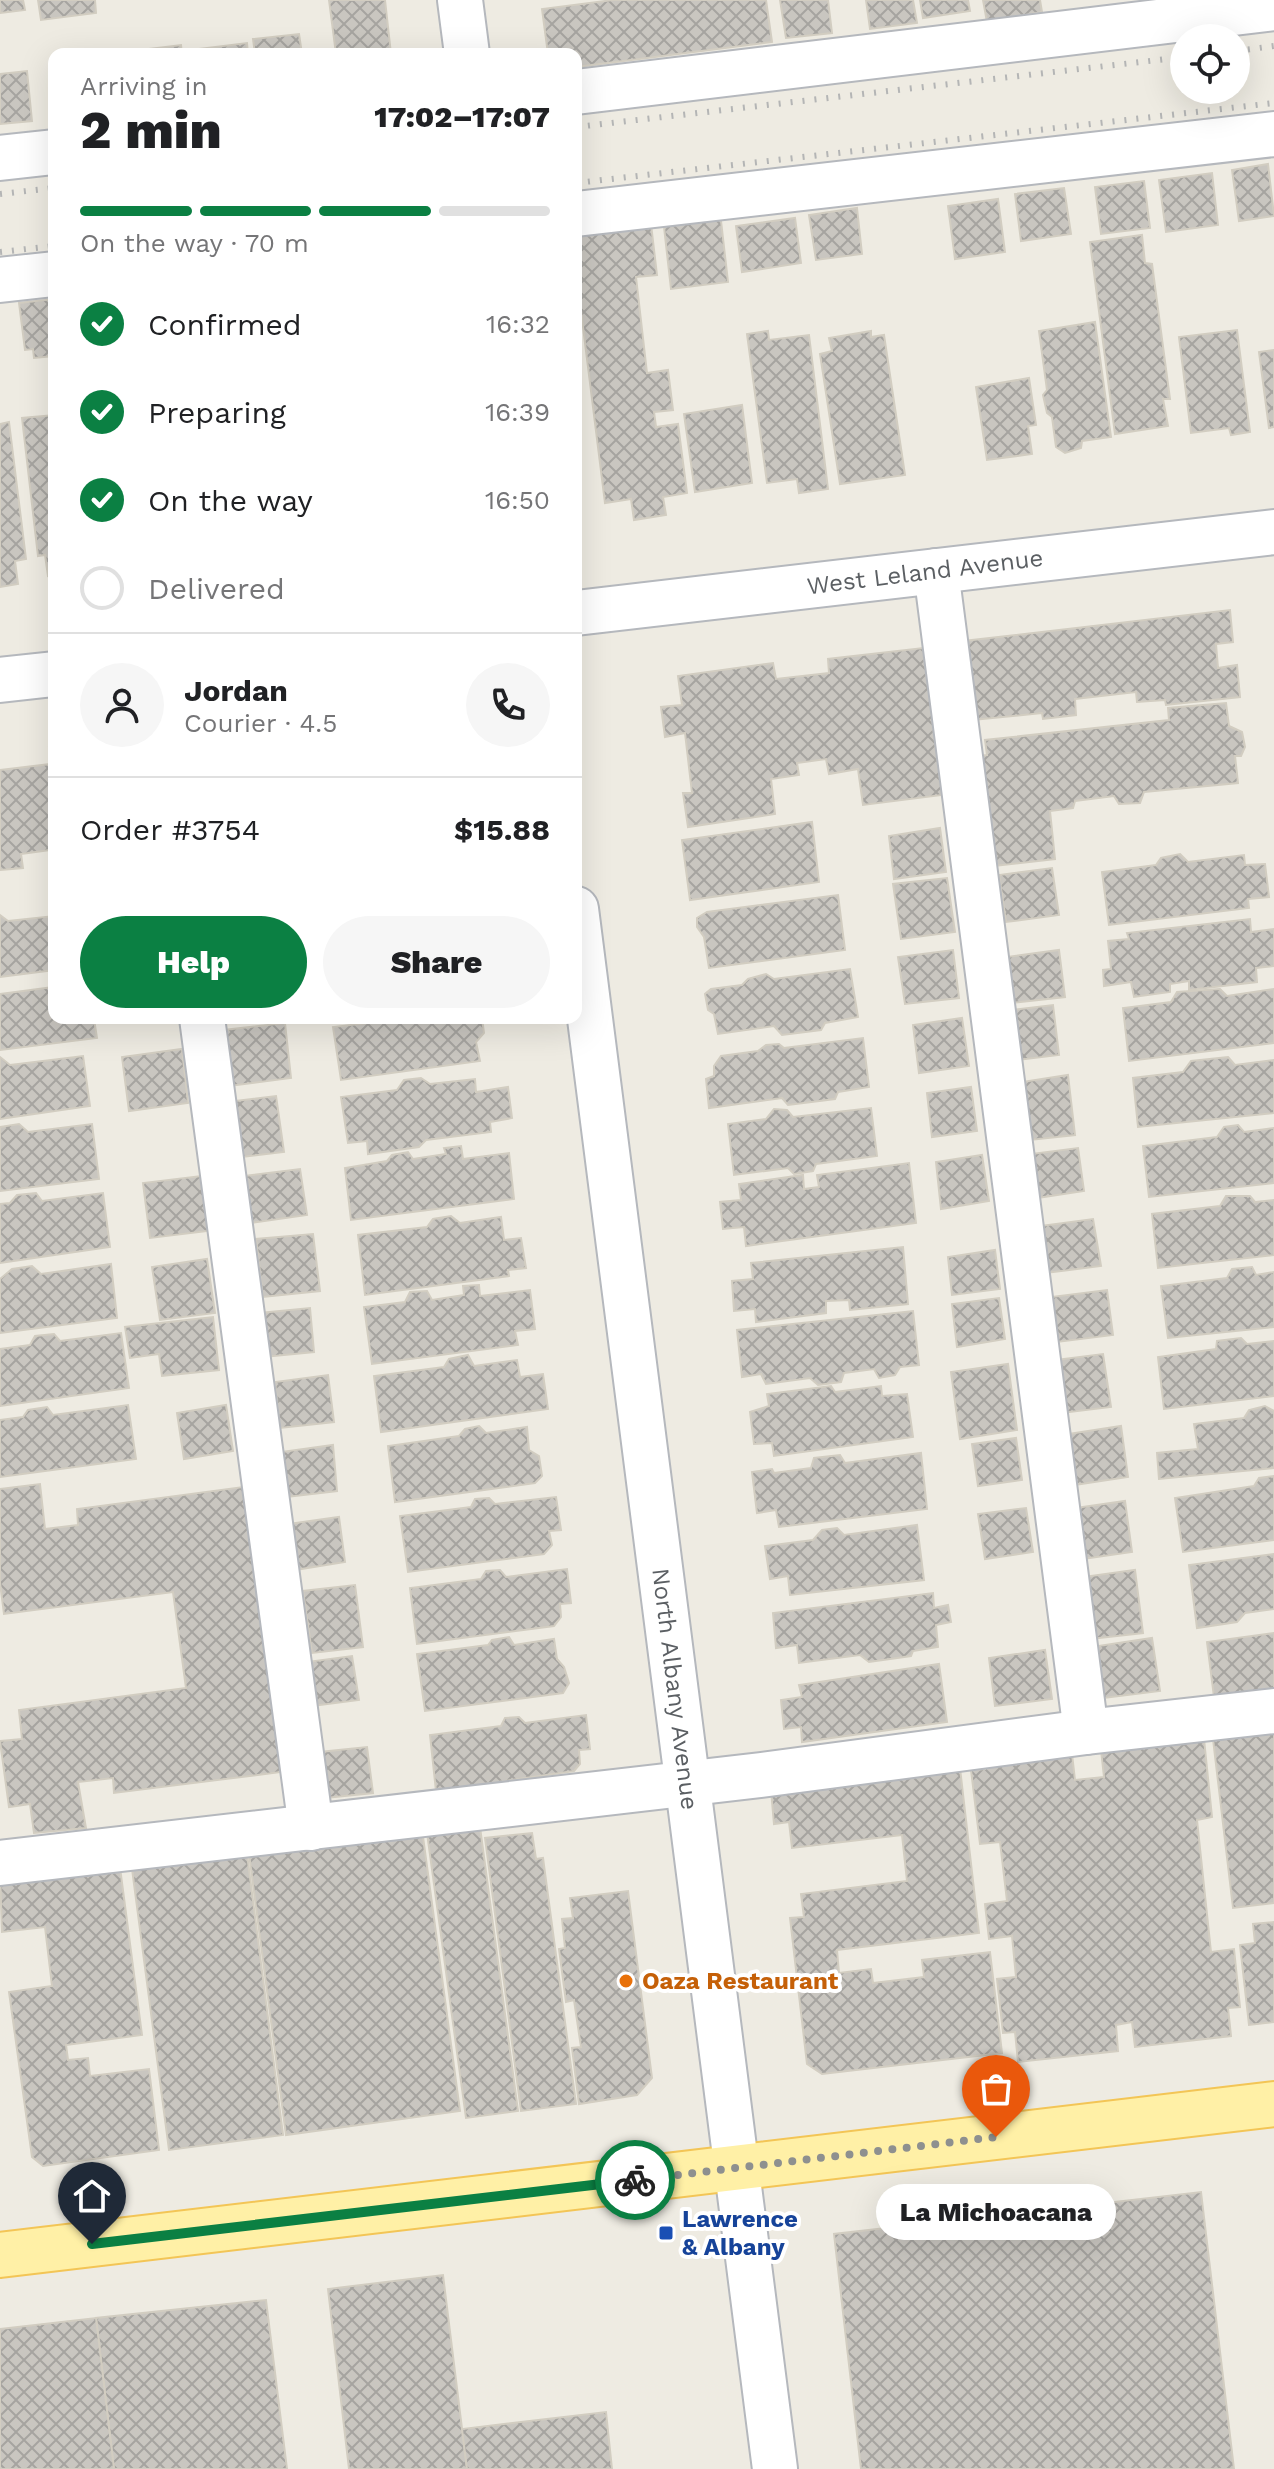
<!DOCTYPE html>
<html lang="en">
<head>
<meta charset="utf-8">
<style>
	body { margin:0; font-family:"Work Sans",sans-serif; background:#f6f6f6; color:#202124; height:100vh; display:flex; flex-direction:column; font-size:30px; white-space:nowrap }
	* { box-sizing:border-box; margin:0 }
	p { font-size:26px; color:#757577 }
	.icon { flex:none; width:44px; height:44px; fill:none; stroke:currentColor; stroke-width:2; stroke-linecap:round; stroke-linejoin:round }
	.map { position:relative; flex:1; overflow:hidden }
	.drawer { position:absolute; left:48px; top:48px; width:534px; height:976px; display:flex; flex-direction:column; background:#fff; border-radius:16px; box-shadow:0 8px 32px #0002 }
	.drawer>* { flex:none }
	.buttons { position:absolute; left:1170px; top:24px; display:grid; gap:16px }
	.buttons a { display:grid; place-items:center; width:80px; height:80px; border-radius:50%; background:#fff; box-shadow:0 8px 32px #0002; font-size:40px }
	.pin { position:absolute; display:grid; place-items:center; width:68px; height:68px; color:#fff; margin:-82px -34px; border-radius:50% 50% 50% 0; rotate:-45deg; box-shadow:0 0 8px #0007 }
	.pin .icon { rotate:45deg }
	.courier { position:absolute; display:grid; place-items:center; width:80px; height:80px; margin:-40px; border:6px solid #0b8043; border-radius:50%; background:#fff; color:#222; box-shadow:0 2px 10px #0007 }
	.bubble { position:absolute; height:56px; border-radius:28px; background:#fff; box-shadow:0 8px 32px #0002; font-size:26px; font-weight:800; line-height:56px; text-align:center }
	.summary em { font-style:normal; font-weight:800 }
	.summary div { display:flex; flex-direction:column-reverse }
	.summary { display:flex; align-items:center; justify-content:space-between; height:136px; padding:0 32px }
	h1 { font-size:52px; font-weight:800; line-height:60px }
	.bar { display:grid; grid-template-columns:repeat(4,1fr); gap:12px 8px; align-content:center; height:96px; padding:0 32px }
	.bar i { height:10px; border-radius:6px; background:#e0e0e0 }
	.bar .selected { background:#0b8043 }
	.bar p { grid-column:span 4 }
	.line { display:flex; align-items:center; gap:20px; padding:0 32px; border-top:2px solid #e0e0e0 }
	.line div { flex:1 }
	.round { display:grid; place-items:center; flex:none; width:84px; height:84px; border-radius:42px; background:#f6f6f6 }
	ol { padding:0 32px; list-style:none }
	li { display:flex; align-items:center; gap:24px; height:88px }
	li p { margin-inline-start:auto }
	li .icon { padding:8px; border-radius:50%; background:#0b8043; color:#fff; stroke-width:4 }
	li:last-child { color:#757577 }
	li i { width:44px; height:44px; border:4px solid #e0e0e0; border-radius:50% }
	.primary-button { display:flex; gap:16px; margin-top:auto; padding:16px 32px }
	.primary-button a { flex:1; height:92px; border-radius:48px; background:#0b8043; color:#fff; font-size:32px; font-weight:800; line-height:92px; text-align:center }
	.primary-button a+a { background:#f6f6f6; color:#202124 }
	.map>svg:first-child { display:block }
	.building { fill:url(#building-cross-hatch); stroke:#d2cdc1; stroke-width:2 }
	.lines { fill:none; stroke-linecap:round; stroke-linejoin:round }
	.minor-casing { stroke:#b5b8bd; stroke-width:48 }
	.major-casing { stroke:#f3c556; stroke-width:48 }
	.minor { stroke:#fff; stroke-width:44 }
	.major { stroke:#fff0a6; stroke-width:44 }
	.rail { stroke:#b4b5b5; stroke-width:6; stroke-dasharray:2 10; stroke-linecap:butt }
	.done { stroke:#8e908f; stroke-width:8; stroke-dasharray:0 14.4 }
	.route { stroke:#0b8043; stroke-width:10 }
	.food-dot { fill:#e8710a; stroke:#fff; stroke-width:3 }
	.transit-dot { fill:#1a4fb4; stroke:#fff; stroke-width:3 }
	.labels { text-anchor:middle; stroke-width:8; stroke-linejoin:round; paint-order:stroke }
	.street-label { font-size:24px; fill:#5b5f63; stroke:#fff }
	.food-label { font-size:24px; font-weight:bold; fill:#c56008; stroke:#fff; text-anchor:start }
	.transit-label { font-size:24px; font-weight:bold; fill:#164399; stroke:#fff; text-anchor:start }
</style>
</head>
<body>
<div class="map">
<svg width="1274" height="2469" viewBox="0 0 1274 2469">
	<defs>
		<pattern id="building-cross-hatch" width="8" height="8" patternUnits="userSpaceOnUse" patternTransform="scale(2)"><rect width="8" height="8" fill="#c9c6c0"/><path d="M0 0l8 8M0 8l8-8" fill="none" stroke="#a6a4a0"/></pattern>
	</defs>
	<rect width="100%" height="100%" fill="#eeebe2"/>
	<g class="building">
		<polygon points="0,0 23,0 25,10 0,13"/>
		<polygon points="38,0 95,0 96,13 41,20"/>
		<polygon points="329,0 385,0 391,54 336,54"/>
		<polygon points="613,0 766,0 772,42 576,67 576,54 548,54 542,9"/>
		<polygon points="780,0 828,0 832,33 786,38"/>
		<polygon points="866,0 913,0 917,23 870,29"/>
		<polygon points="920,0 968,0 970,11 923,18"/>
		<polygon points="983,0 1040,0 1042,12 987,22"/>
		<polygon points="299,34 302,54 255,54 253,39"/>
		<polygon points="247,43 248,54 199,54 198,49"/>
		<polygon points="181,45 182,54 133,54 133,51"/>
		<polygon points="27,71 32,121 0,124 0,74"/>
		<polygon points="1268,164 1274,216 1239,221 1232,170"/>
		<polygon points="1212,173 1218,225 1166,232 1159,180"/>
		<polygon points="1144,181 1150,228 1101,234 1095,187"/>
		<polygon points="1064,188 1071,234 1021,241 1015,194"/>
		<polygon points="998,199 1005,252 955,259 948,206"/>
		<polygon points="857,208 862,254 816,260 809,215"/>
		<polygon points="720,212 728,282 671,289 663,218"/>
		<polygon points="795,218 801,263 742,272 736,226"/>
		<polygon points="651,224 657,275 636,277 647,373 668,370 673,410 654,412 656,427 678,424 687,493 663,497 666,515 634,520 631,499 605,503 576,271 576,234"/>
		<polygon points="1142,235 1145,263 1152,264 1170,399 1163,399 1168,426 1115,434 1090,242"/>
		<polygon points="54,299 54,356 34,358 33,349 25,350 19,303"/>
		<polygon points="1095,322 1111,437 1082,441 1081,448 1065,453 1056,447 1052,417 1047,413 1043,395 1047,390 1039,331"/>
		<polygon points="1237,330 1250,432 1231,435 1229,428 1191,433 1179,337"/>
		<polygon points="768,331 769,340 809,335 828,489 799,493 797,479 767,483 747,334"/>
		<polygon points="871,331 871,337 884,335 905,475 840,484 820,354 832,351 829,338"/>
		<polygon points="1274,350 1274,427 1269,428 1259,352"/>
		<polygon points="1029,378 1036,425 1028,426 1032,454 987,460 976,387"/>
		<polygon points="742,405 752,483 695,492 684,414"/>
		<polygon points="54,415 54,575 48,576 45,555 38,556 22,418"/>
		<polygon points="9,422 26,559 15,561 18,584 0,587 0,424"/>
		<polygon points="1230,610 1233,642 1216,644 1218,668 1237,665 1240,697 1166,705 1165,700 1137,702 1136,692 1075,699 1076,715 1043,719 1042,713 973,720 964,641"/>
		<polygon points="923,648 942,795 863,805 858,769 829,774 826,759 797,763 799,775 771,779 775,814 688,827 683,793 692,793 685,733 665,737 661,707 682,705 678,676 773,663 776,679 829,673 828,659"/>
		<polygon points="1226,703 1229,726 1242,732 1245,747 1241,756 1235,756 1238,783 1144,792 1140,803 1119,804 1114,796 1075,801 1073,808 1050,811 1055,859 986,867 974,756 987,755 985,740 1169,720 1168,708"/>
		<polygon points="49,747 54,747 54,863 51,863 50,850 21,854 23,868 0,870 0,770 50,764"/>
		<polygon points="812,822 819,882 690,900 682,840"/>
		<polygon points="940,828 946,872 894,879 889,836"/>
		<polygon points="1180,854 1188,862 1244,855 1245,865 1265,864 1269,897 1248,899 1249,908 1109,925 1102,872 1156,865 1161,858"/>
		<polygon points="1052,868 1059,915 1006,922 999,875"/>
		<polygon points="947,878 955,932 901,939 893,884"/>
		<polygon points="838,895 845,950 709,968 704,937 697,927 697,918 707,912"/>
		<polygon points="0,915 8,921 54,916 54,970 0,977"/>
		<polygon points="1250,919 1251,932 1274,929 1274,966 1256,968 1257,982 1189,990 1189,981 1170,984 1170,992 1134,997 1131,982 1104,986 1103,970 1111,969 1108,941 1129,939 1127,933"/>
		<polygon points="953,950 959,998 905,1004 898,957"/>
		<polygon points="1059,950 1065,997 1012,1003 1007,957"/>
		<polygon points="850,969 858,1017 825,1023 821,1030 782,1035 774,1026 718,1034 714,1014 708,1010 705,994 711,989 742,985 748,979 766,974 774,979"/>
		<polygon points="54,987 54,1018 94,1019 97,1038 0,1050 0,994"/>
		<polygon points="1220,989 1227,996 1274,989 1274,1043 1129,1061 1123,1008 1171,1002 1177,992"/>
		<polygon points="1053,1005 1059,1055 1018,1060 1012,1010"/>
		<polygon points="394,1018 482,1018 484,1033 476,1042 480,1061 341,1080 333,1027 393,1020"/>
		<polygon points="962,1018 969,1066 919,1073 913,1025"/>
		<polygon points="285,1023 291,1078 230,1086 224,1030"/>
		<polygon points="863,1038 869,1087 838,1092 835,1099 788,1105 782,1098 709,1108 706,1079 714,1076 714,1066 721,1056 758,1051 766,1045 779,1044 784,1048"/>
		<polygon points="182,1049 188,1103 129,1111 122,1057"/>
		<polygon points="83,1056 90,1106 0,1119 0,1057 10,1065"/>
		<polygon points="1228,1057 1235,1065 1274,1060 1274,1113 1138,1127 1133,1078 1183,1072 1191,1061"/>
		<polygon points="1068,1075 1075,1135 1030,1140 1022,1082"/>
		<polygon points="421,1078 430,1084 475,1079 476,1092 508,1087 512,1118 490,1122 491,1132 426,1140 419,1147 368,1154 367,1141 348,1143 341,1097 397,1090 404,1080"/>
		<polygon points="971,1087 977,1131 932,1137 927,1093"/>
		<polygon points="276,1096 284,1152 234,1158 226,1102"/>
		<polygon points="871,1108 877,1156 816,1164 813,1171 794,1174 788,1168 734,1175 728,1124 766,1119 774,1109 787,1110 793,1117"/>
		<polygon points="19,1124 28,1132 92,1124 99,1179 0,1191 0,1127"/>
		<polygon points="1238,1125 1244,1132 1274,1128 1274,1183 1149,1197 1143,1146 1217,1137 1224,1127"/>
		<polygon points="461,1146 463,1159 509,1153 514,1199 351,1220 345,1168 387,1161 392,1155 408,1152 413,1159 446,1154 444,1148"/>
		<polygon points="1078,1148 1084,1191 1037,1198 1031,1154"/>
		<polygon points="982,1155 989,1201 941,1209 936,1162"/>
		<polygon points="909,1163 916,1223 746,1246 744,1227 723,1229 720,1202 741,1200 739,1184 803,1175 804,1189 819,1187 817,1175"/>
		<polygon points="300,1169 307,1215 250,1223 244,1176"/>
		<polygon points="201,1176 208,1231 150,1238 143,1183"/>
		<polygon points="36,1193 42,1201 103,1193 110,1247 0,1263 0,1204 10,1203 17,1195"/>
		<polygon points="1226,1196 1250,1196 1255,1202 1274,1200 1274,1255 1158,1268 1152,1214 1220,1206"/>
		<polygon points="451,1216 460,1223 501,1217 504,1240 521,1238 526,1268 508,1270 509,1276 365,1295 358,1235 427,1227 433,1219"/>
		<polygon points="1093,1219 1101,1266 1046,1273 1040,1226"/>
		<polygon points="313,1234 320,1291 263,1297 256,1239"/>
		<polygon points="903,1247 908,1304 850,1310 849,1300 826,1301 826,1313 756,1322 755,1309 734,1311 732,1281 753,1279 751,1263"/>
		<polygon points="995,1250 1000,1289 952,1295 948,1257"/>
		<polygon points="207,1259 215,1313 160,1320 152,1267"/>
		<polygon points="111,1264 117,1318 0,1333 0,1279 12,1269 32,1266 41,1274"/>
		<polygon points="1252,1267 1256,1275 1274,1272 1274,1327 1168,1338 1161,1286 1227,1278 1232,1269"/>
		<polygon points="479,1285 480,1296 530,1290 535,1329 515,1331 518,1345 372,1364 364,1307 405,1302 410,1292 427,1291 432,1300 464,1295 463,1286"/>
		<polygon points="1107,1290 1113,1335 1057,1342 1051,1297"/>
		<polygon points="999,1298 1005,1339 957,1347 952,1304"/>
		<polygon points="310,1308 314,1352 264,1357 260,1313"/>
		<polygon points="913,1311 919,1365 900,1367 895,1375 879,1378 874,1369 844,1373 841,1382 818,1385 810,1378 766,1384 761,1374 742,1377 737,1330"/>
		<polygon points="213,1317 219,1370 162,1376 159,1354 130,1358 125,1327"/>
		<polygon points="121,1333 129,1388 0,1406 0,1349 30,1345 35,1336 54,1334 60,1341"/>
		<polygon points="1241,1338 1247,1344 1274,1341 1274,1396 1164,1409 1158,1357 1216,1349 1217,1341"/>
		<polygon points="1103,1354 1111,1407 1062,1413 1055,1360"/>
		<polygon points="468,1355 474,1366 517,1360 520,1377 543,1374 548,1409 381,1432 374,1376 444,1367 449,1359"/>
		<polygon points="1008,1364 1017,1430 960,1439 951,1372"/>
		<polygon points="328,1375 334,1422 280,1428 275,1382"/>
		<polygon points="831,1386 835,1392 881,1386 882,1396 907,1394 913,1437 774,1456 772,1443 754,1444 750,1412 769,1406 767,1394"/>
		<polygon points="128,1405 136,1459 0,1477 0,1420 23,1417 28,1410 47,1407 53,1415"/>
		<polygon points="226,1405 233,1451 184,1459 177,1413"/>
		<polygon points="1265,1406 1274,1411 1274,1468 1159,1479 1157,1453 1198,1449 1194,1424 1244,1418 1249,1410"/>
		<polygon points="479,1426 486,1433 527,1427 529,1450 539,1456 542,1476 535,1483 395,1502 388,1446 459,1436 465,1429"/>
		<polygon points="1121,1426 1128,1477 1074,1485 1068,1434"/>
		<polygon points="1016,1438 1022,1480 978,1486 972,1444"/>
		<polygon points="333,1445 337,1491 287,1497 281,1452"/>
		<polygon points="921,1453 927,1509 779,1527 776,1510 757,1513 752,1472 772,1469 774,1473 811,1468 814,1458 840,1455 845,1463"/>
		<polygon points="1274,1476 1274,1540 1183,1552 1175,1498 1254,1486 1259,1478"/>
		<polygon points="40,1484 45,1529 78,1525 77,1509 243,1487 281,1772 114,1793 113,1778 78,1782 86,1828 34,1833 30,1804 9,1807 0,1741 22,1739 19,1710 186,1688 173,1592 4,1614 0,1583 0,1489"/>
		<polygon points="556,1497 561,1530 549,1531 552,1545 544,1554 408,1572 400,1516 471,1507 475,1499 489,1498 495,1504"/>
		<polygon points="1125,1501 1132,1552 1082,1559 1075,1508"/>
		<polygon points="1026,1508 1033,1552 985,1559 978,1514"/>
		<polygon points="339,1517 345,1562 295,1570 288,1524"/>
		<polygon points="917,1525 924,1580 790,1595 788,1576 770,1579 765,1546 813,1540 822,1530 837,1528 844,1535"/>
		<polygon points="1274,1554 1274,1609 1245,1613 1237,1622 1197,1628 1189,1565"/>
		<polygon points="567,1569 571,1603 560,1604 561,1617 554,1626 417,1644 410,1588 481,1579 486,1571 500,1570 506,1577"/>
		<polygon points="1135,1570 1143,1633 1091,1639 1083,1577"/>
		<polygon points="355,1585 363,1647 312,1653 303,1591"/>
		<polygon points="933,1593 934,1608 948,1605 951,1622 936,1625 938,1647 913,1651 911,1656 869,1662 860,1655 799,1663 797,1645 776,1648 773,1613"/>
		<polygon points="1274,1633 1274,1690 1214,1697 1207,1642"/>
		<polygon points="509,1637 514,1645 554,1639 557,1659 564,1667 569,1683 563,1693 425,1711 417,1654 488,1645 492,1640"/>
		<polygon points="1152,1638 1160,1691 1104,1698 1098,1646"/>
		<polygon points="1045,1650 1052,1699 995,1706 989,1658"/>
		<polygon points="352,1656 359,1700 313,1706 307,1662"/>
		<polygon points="939,1664 947,1722 802,1742 801,1727 784,1729 781,1700 802,1697 799,1685"/>
		<polygon points="586,1715 590,1749 579,1750 580,1764 574,1771 436,1791 430,1735 501,1726 505,1718 519,1717 525,1723"/>
		<polygon points="1274,1731 1274,1903 1233,1908 1213,1739"/>
		<polygon points="1204,1739 1212,1817 1197,1820 1211,1952 1234,1949 1240,2007 1228,2008 1231,2036 1135,2047 1132,2022 1116,2025 1118,2051 1018,2062 1015,2032 1003,2033 997,1979 1016,1977 1012,1936 989,1939 985,1904 1007,1901 1000,1842 980,1844 971,1770 985,1769 984,1759 1072,1754 1075,1780 1104,1777 1101,1750"/>
		<polygon points="367,1747 373,1793 326,1798 320,1752"/>
		<polygon points="960,1768 979,1933 837,1950 839,1973 871,1969 873,1983 924,1977 922,1960 990,1952 1002,2053 822,2074 807,2064 790,1918 804,1917 801,1894 907,1881 902,1835 792,1848 789,1822 774,1824 771,1790"/>
		<polygon points="421,1822 460,2111 286,2135 248,1846"/>
		<polygon points="480,1827 518,2111 466,2118 427,1833"/>
		<polygon points="532,1833 536,1859 543,1858 576,2104 521,2111 485,1838"/>
		<polygon points="246,1846 283,2135 169,2150 131,1861"/>
		<polygon points="119,1860 142,2035 66,2045 68,2060 88,2058 90,2076 149,2069 159,2150 43,2166 32,2157 9,1992 52,1986 45,1927 2,1932 0,1875"/>
		<polygon points="628,1891 652,2078 637,2095 579,2104 572,2048 581,2047 574,2000 566,2002 559,1949 565,1948 562,1919 573,1918 570,1898"/>
		<polygon points="1274,1922 1274,2022 1249,2025 1240,1945 1255,1943 1253,1924"/>
		<polygon points="1201,2192 1234,2469 861,2469 834,2234"/>
		<polygon points="443,2275 467,2469 349,2469 328,2289"/>
		<polygon points="266,2300 287,2469 114,2469 96,2318"/>
		<polygon points="96,2318 114,2469 0,2469 0,2329"/>
		<polygon points="606,2412 612,2469 467,2469 462,2429"/>
	</g>
	<g class="lines">
		<g class="minor-casing">
			<g id="minor">
				<polyline points="460,0 467,54"/>
				<polyline points="576,92 1274,8"/>
				<polyline points="0,158 54,152"/>
				<polyline points="576,214 1274,134"/>
				<polyline points="0,280 54,274"/>
				<polyline points="936,571 1086,1732"/>
				<polyline points="576,613 1274,532"/>
				<polyline points="0,680 54,674"/>
				<polyline points="576,909 775,2469"/>
				<polyline points="202,1018 311,1828"/>
				<polyline points="0,1863 761,1775 1086,1732 1274,1711"/>
			</g>
		</g>
		<g class="major-casing">
			<polyline id="major" points="0,2255 1274,2104"/>
		</g>
		<use href="#minor" class="minor"/>
		<use href="#major" class="major"/>
		<g class="rail">
			<polyline points="1236,51 1274,46"/>
			<polyline points="576,127 1184,57"/>
			<polyline points="576,183 1274,103"/>
			<polyline points="0,194 54,188"/>
			<polyline points="0,252 54,246"/>
		</g>
	</g>
	<g class="lines">
		<polyline class="done" points="635,2180 996,2137"/>
		<polyline class="route" points="92,2244 635,2180"/>
	</g>
	<circle class="food-dot" cx="626" cy="1981" r="8"/>
	<rect class="transit-dot" x="658" y="2225" width="16" height="16" rx="4"/>
	<g class="labels">
		<g class="street-label">
			<text transform="translate(925 572) rotate(-7)" y="8">West Leland Avenue</text>
			<text transform="translate(675 1689) rotate(83)" y="8">North Albany Avenue</text>
		</g>
		<g class="food-label">
			<text x="642" y="1989">Oaza Restaurant</text>
		</g>
		<g class="transit-label">
			<text x="682" y="2227">Lawrence<tspan x="682" dy="28">&amp; Albany</tspan></text>
		</g>
	</g>
</svg>
<div class="buttons">
<a><svg class="icon" aria-label="locate" viewBox="0 0 24 24"><circle cx="12" cy="12" r="6"/><path d="M12 2v4M12 18v4M2 12h4M18 12h4"/></svg></a>
</div>
<div class="pin" style="left:996px;top:2137px;background:#ea580c"><svg class="icon" aria-label="bag" viewBox="0 0 24 24"><path d="M5 8h14l-1 12H6zM9 8a3 3 0 0 1 6 0"/></svg></div>
<div class="pin" style="left:92px;top:2244px;background:#1f2937"><svg class="icon" aria-label="home" viewBox="0 0 24 24"><path d="M3 11l9-7 9 7M6 9v11h12V9"/></svg></div>
<div class="courier" style="left:635px;top:2180px"><svg class="icon" aria-label="bike" viewBox="0 0 24 24"><circle cx="6" cy="16" r="4"/><circle cx="18" cy="16" r="4"/><path d="M6 16l4-8h5l3 8M10 8l3 8H6M13 5h3"/></svg></div>
<div class="bubble" style="left:876px;top:2184px;width:240px">La Michoacana</div>
<section class="drawer">
<div class="summary"><div><h1>2 min</h1><p>Arriving in</p></div><em>17:02–17:07</em></div>
<div class="bar"><i class="selected"></i><i class="selected"></i><i class="selected"></i><i></i><p>On the way · 70 m</p></div>
<ol>
<li><svg class="icon" aria-label="check" viewBox="0 0 24 24"><path d="M5 12l5 5 9-10"/></svg>Confirmed<p>16:32</p></li>
<li><svg class="icon" aria-label="check" viewBox="0 0 24 24"><path d="M5 12l5 5 9-10"/></svg>Preparing<p>16:39</p></li>
<li><svg class="icon" aria-label="check" viewBox="0 0 24 24"><path d="M5 12l5 5 9-10"/></svg>On the way<p>16:50</p></li>
<li><i></i>Delivered</li>
</ol>
<div class="line" style="height:144px"><a class="round"><svg class="icon" aria-label="person" viewBox="0 0 24 24"><circle cx="12" cy="8" r="4"/><path d="M4 21q1-7 8-7t8 7"/></svg></a><div><b>Jordan</b><p>Courier · 4.5</p></div><a class="round"><svg class="icon" aria-label="phone" viewBox="0 0 24 24"><path d="M5 4h4l2 5-3 2q2 4 5 5l2-3 5 2v4C11 20 4 13 5 4z"/></svg></a></div>
<div class="line" style="height:104px"><div>Order #3754</div><b>$15.88</b></div>
<div class="primary-button"><a>Help</a><a>Share</a></div>
</section>
</div>
</body>
</html>
